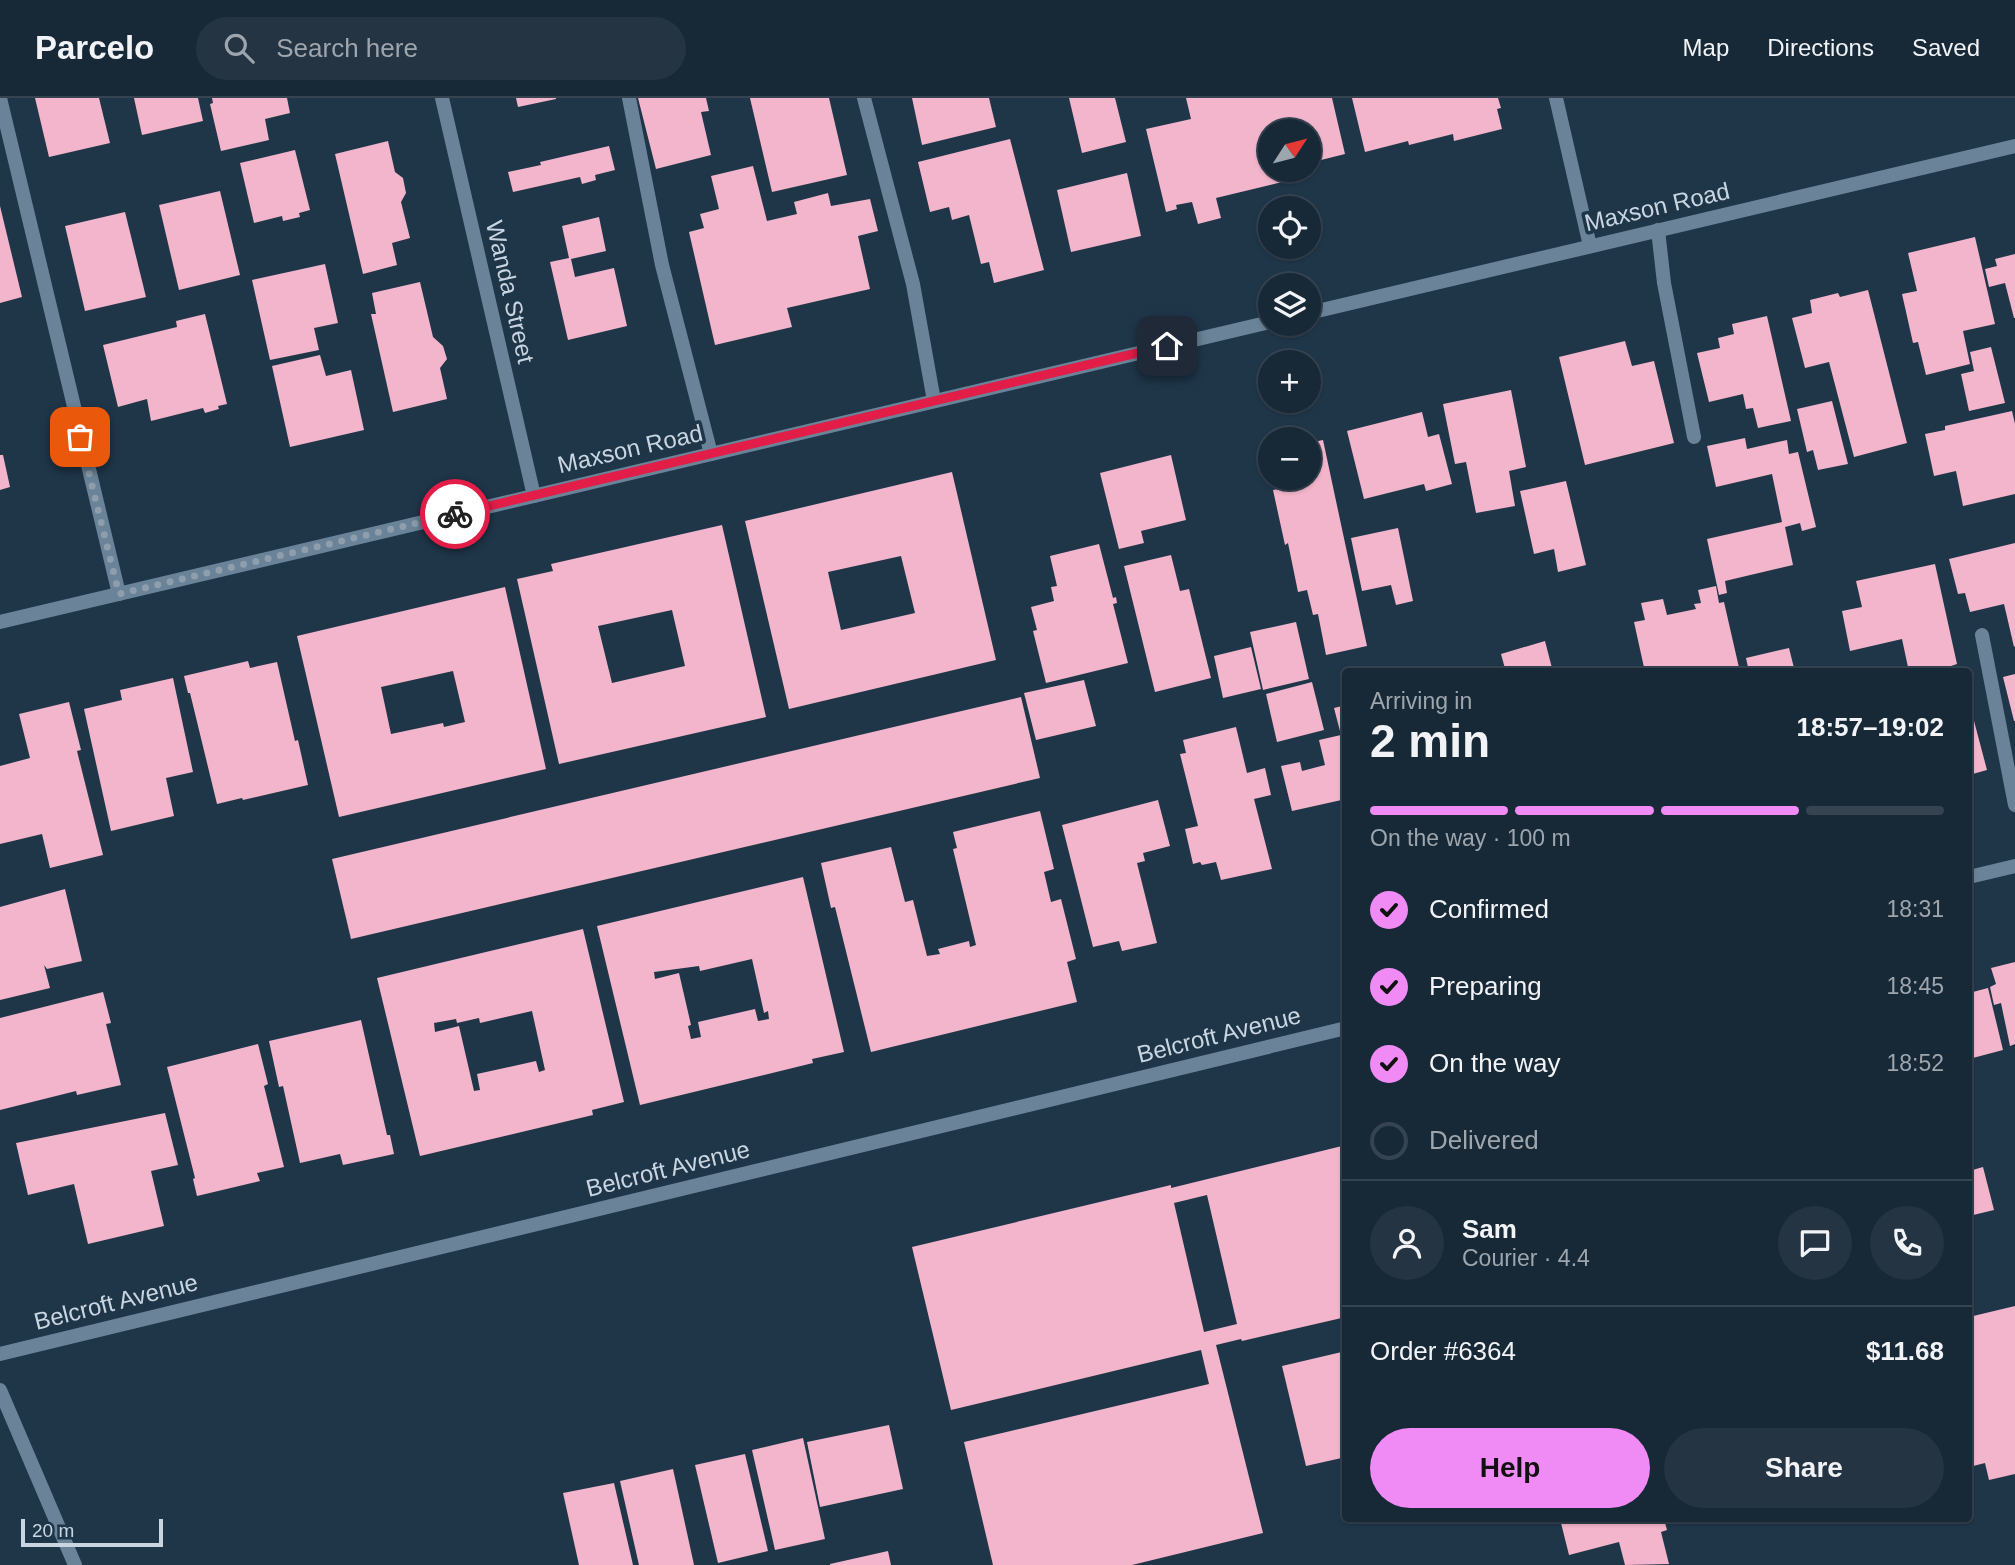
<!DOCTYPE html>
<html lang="en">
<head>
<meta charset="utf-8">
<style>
	body { margin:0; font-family:Helvetica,sans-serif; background:#243442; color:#f1f3f6; height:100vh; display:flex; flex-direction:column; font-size:26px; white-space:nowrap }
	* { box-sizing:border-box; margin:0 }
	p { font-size:23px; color:#9ea6ad }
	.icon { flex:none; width:38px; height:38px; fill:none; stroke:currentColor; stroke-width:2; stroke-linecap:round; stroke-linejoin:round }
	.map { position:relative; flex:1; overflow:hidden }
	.sheet { position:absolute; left:1342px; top:570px; width:630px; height:854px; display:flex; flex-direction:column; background:#172837; border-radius:7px; box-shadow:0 2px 5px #0004,0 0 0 2px #364452 }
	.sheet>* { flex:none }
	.needle { width:46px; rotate:54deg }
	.fabs { position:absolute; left:1258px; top:21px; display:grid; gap:14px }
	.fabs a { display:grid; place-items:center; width:63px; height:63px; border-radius:50%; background:#172837; box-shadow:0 2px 5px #0004,0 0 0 2px #364452; font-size:35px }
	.scale { position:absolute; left:21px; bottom:18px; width:142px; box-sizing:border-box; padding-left:7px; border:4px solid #c9d6e2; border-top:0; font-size:19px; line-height:24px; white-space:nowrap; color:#c9d6e2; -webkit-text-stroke:5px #1f3649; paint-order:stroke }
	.pin { position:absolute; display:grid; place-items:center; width:60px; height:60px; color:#fff; margin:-30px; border-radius:14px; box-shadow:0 4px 10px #0006 }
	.courier { position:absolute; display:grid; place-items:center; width:70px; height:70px; margin:-35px; border:5px solid #e11d48; border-radius:50%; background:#fff; color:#222; box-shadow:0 2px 9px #0007 }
	.head em { font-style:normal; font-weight:800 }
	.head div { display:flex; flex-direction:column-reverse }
	.head { display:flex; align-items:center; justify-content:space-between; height:119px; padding:0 28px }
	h1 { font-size:46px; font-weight:800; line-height:52px }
	.bar { display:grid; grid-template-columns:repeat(4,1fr); gap:10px 7px; align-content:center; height:84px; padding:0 28px }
	.bar i { height:9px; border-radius:5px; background:#364452 }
	.bar .on { background:#f08bf6 }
	.bar p { grid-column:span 4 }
	.line { display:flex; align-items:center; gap:18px; padding:0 28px; border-top:2px solid #364452 }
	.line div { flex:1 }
	.round { display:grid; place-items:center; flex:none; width:74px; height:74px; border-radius:37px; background:#243442 }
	ol { padding:0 28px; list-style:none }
	li { display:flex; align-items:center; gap:21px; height:77px }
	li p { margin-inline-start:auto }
	li .icon { padding:7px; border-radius:50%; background:#f08bf6; color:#111; stroke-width:4 }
	li:last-child { color:#9ea6ad }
	li i { width:38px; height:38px; border:4px solid #364452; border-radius:50% }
	.primary-button { display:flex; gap:14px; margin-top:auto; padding:14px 28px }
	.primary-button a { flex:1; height:80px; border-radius:42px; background:#f08bf6; color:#111; font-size:28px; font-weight:800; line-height:80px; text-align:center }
	.primary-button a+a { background:#243442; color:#f1f3f6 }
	header { display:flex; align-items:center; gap:42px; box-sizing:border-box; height:98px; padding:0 35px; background:#172837; border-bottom:2px solid #364452 }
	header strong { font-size:33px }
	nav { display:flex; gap:38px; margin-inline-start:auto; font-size:24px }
	.search { width:490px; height:63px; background:#243442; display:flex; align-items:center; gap:18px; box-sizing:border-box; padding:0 24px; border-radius:38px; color:#9ea6ad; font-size:26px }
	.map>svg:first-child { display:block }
	.building { fill:#f3b5cb; fill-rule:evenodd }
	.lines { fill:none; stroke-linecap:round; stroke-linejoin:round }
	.service { stroke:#6a8398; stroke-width:14 }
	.minor { stroke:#6a8398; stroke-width:14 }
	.tertiary { stroke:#6a8398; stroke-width:14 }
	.done { stroke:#8e9eac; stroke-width:7; stroke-dasharray:0 12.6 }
	.route { stroke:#e11d48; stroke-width:9 }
	.labels { text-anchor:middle; stroke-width:7; stroke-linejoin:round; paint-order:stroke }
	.street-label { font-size:24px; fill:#c9d6e2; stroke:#1f3649 }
</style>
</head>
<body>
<header>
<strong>Parcelo</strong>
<div class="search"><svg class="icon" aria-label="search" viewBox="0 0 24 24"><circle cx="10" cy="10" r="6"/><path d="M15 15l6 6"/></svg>Search here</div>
<nav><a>Map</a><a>Directions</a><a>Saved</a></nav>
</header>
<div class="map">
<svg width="2015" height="1467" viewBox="0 0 2015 1467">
	<rect width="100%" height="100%" fill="#1f3649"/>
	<g class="building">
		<polygon points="35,0 99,0 110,45 49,59"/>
		<polygon points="134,0 198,0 203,23 142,37"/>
		<polygon points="212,0 287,0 290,15 265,21 269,42 221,53 210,6 213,5"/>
		<polygon points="516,0 556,0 556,1 518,9"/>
		<polygon points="638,0 706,0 709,13 701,14 711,57 656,71"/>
		<polygon points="750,0 829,0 847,77 772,94"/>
		<polygon points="912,0 989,0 996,29 922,47"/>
		<polygon points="1069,0 1115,0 1126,44 1082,55"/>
		<polygon points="1186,0 1332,0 1345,56 1321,62 1320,60 1309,62 1309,33 1270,33 1270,72 1301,73 1281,78 1282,84 1216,100 1221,120 1198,126 1192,104 1176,107 1177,111 1166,114 1146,31 1191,21"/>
		<polygon points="1352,0 1498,0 1501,10 1497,11 1502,31 1454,43 1453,36 1409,47 1408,43 1365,54"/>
		<polygon points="1010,41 1044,172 994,185 989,164 981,166 969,117 952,122 949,109 930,114 918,64"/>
		<polygon points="388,43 395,74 403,80 406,95 401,104 410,140 392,145 397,167 363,176 335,56"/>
		<polygon points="609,48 615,72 595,77 596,82 582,86 580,79 513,94 508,74 541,67 540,64"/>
		<polygon points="295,52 310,112 299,115 300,119 283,123 282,118 254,125 240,65"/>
		<polygon points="753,68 767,123 797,116 794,104 828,95 831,108 870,101 878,133 858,138 870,191 787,210 792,229 715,247 689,134 704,130 700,116 719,111 711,78"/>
		<polygon points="1127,75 1141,138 1071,154 1057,92"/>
		<polygon points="220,93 240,177 179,192 159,107"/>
		<polygon points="0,108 22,199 0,205"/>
		<polygon points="125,114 146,199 85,213 65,128"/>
		<polygon points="599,119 606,153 571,161 575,179 614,170 627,228 568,242 550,164 569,160 562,128"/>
		<polygon points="1975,139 1995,226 1963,233 1970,266 1926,277 1918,244 1913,245 1902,196 1917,193 1908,155"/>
		<polygon points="2015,156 2015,220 2014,220 2005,185 1989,189 1985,171 1997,168 1995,161"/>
		<polygon points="325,166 338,225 314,230 319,252 270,262 252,182"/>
		<polygon points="420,184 433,239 443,248 447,261 440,270 447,301 393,314 371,216 376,216 372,195"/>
		<polygon points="1868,192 1907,345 1854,359 1829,264 1805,270 1792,220 1812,215 1810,202 1838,195 1840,199"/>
		<polygon points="205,216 227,306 218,308 219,311 205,315 203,310 151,323 147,301 118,309 103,247 177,229 176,223"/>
		<polygon points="1767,218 1791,323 1758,330 1753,310 1746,311 1743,296 1709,304 1697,255 1720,250 1718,240 1734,236 1732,226"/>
		<polygon points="1625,243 1632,268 1654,263 1674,345 1585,367 1559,259"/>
		<polygon points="1991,249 2005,305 1969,313 1961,276 1974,273 1970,254"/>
		<polygon points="320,257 326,278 351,272 364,332 290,349 272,268"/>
		<polygon points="1511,292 1526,369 1509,373 1515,408 1476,415 1466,364 1455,366 1443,306"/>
		<polygon points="1832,303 1848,366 1818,372 1813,352 1807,354 1797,311"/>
		<polygon points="2012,313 2015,326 2015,396 1963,408 1956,373 1934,378 1925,336 1945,332 1945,328"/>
		<polygon points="1422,314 1428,339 1439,336 1452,386 1426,393 1424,386 1364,401 1347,333"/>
		<polygon points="1745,340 1747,351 1787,342 1789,356 1798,354 1816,429 1802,433 1800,425 1785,429 1793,467 1725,483 1727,495 1719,497 1707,441 1782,424 1772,376 1716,389 1707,348"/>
		<polygon points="1323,342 1367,548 1326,557 1318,516 1313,517 1307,492 1298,494 1288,445 1285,447 1273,392 1293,388 1291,380 1309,380 1309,345"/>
		<polygon points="0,357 3,357 10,389 0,392"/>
		<polygon points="1171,357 1186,422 1141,433 1144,445 1119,451 1100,375"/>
		<path d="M 952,374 L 996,562 L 789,611 L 745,423 ZM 901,458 L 915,515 L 841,532 L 828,474 Z"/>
		<polygon points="1566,383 1586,467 1558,474 1554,451 1534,456 1520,393"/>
		<path d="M 722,427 L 766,619 L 559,666 L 517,481 L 553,473 L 551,466 ZM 672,512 L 685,568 L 612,585 L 598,528 Z"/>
		<polygon points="1398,430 1413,503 1396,507 1391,487 1362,493 1351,440"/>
		<polygon points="2015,445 2015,548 2014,549 2004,506 1970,514 1965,495 1958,496 1949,461"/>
		<polygon points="1099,446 1113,500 1116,499 1117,505 1113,506 1128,565 1046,585 1033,533 1037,532 1031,509 1054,503 1051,489 1057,488 1050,458"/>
		<polygon points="1171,457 1180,493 1189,491 1211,580 1155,594 1124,468"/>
		<polygon points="1935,466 1957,566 1951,568 1952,574 1909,574 1902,541 1850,553 1842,513 1862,509 1856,483"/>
		<polygon points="1716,488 1719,505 1724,504 1740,574 1645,574 1634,524 1645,522 1641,505 1663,501 1667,517 1696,511 1694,506 1701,505 1698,492"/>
		<path d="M 505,489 L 546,671 L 339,719 L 297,538 ZM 453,573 L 465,624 L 444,629 L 443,625 L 391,636 L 381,589 Z"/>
		<polygon points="1296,524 1309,581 1263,592 1250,534"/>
		<polygon points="1545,543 1553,574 1506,574 1501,556"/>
		<polygon points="1251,549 1261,591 1223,600 1214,558"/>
		<polygon points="1789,550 1795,574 1749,574 1746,560"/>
		<polygon points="248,563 250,570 277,564 295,643 298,642 308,687 243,702 242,700 217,706 190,595 188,595 184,578"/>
		<polygon points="2015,576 2015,623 2014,623 2003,579"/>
		<polygon points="173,580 193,674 166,680 174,718 111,733 84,611 122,602 120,592"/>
		<polygon points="1084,582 1096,628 1036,642 1024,595"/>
		<polygon points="1312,584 1324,632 1277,644 1266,596"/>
		<polygon points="1021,599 1040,680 351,841 332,761"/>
		<polygon points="69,604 81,652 77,653 103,757 50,770 42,736 0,746 0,668 30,660 19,616"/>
		<polygon points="1969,604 1987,672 1969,677"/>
		<polygon points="1346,607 1346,701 1292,713 1281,668 1300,664 1302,673 1325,667 1319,642 1341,637 1334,610"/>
		<polygon points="1236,629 1247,675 1265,670 1271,697 1254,701 1272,771 1221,782 1216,764 1202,767 1200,764 1193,766 1185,731 1198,728 1180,656 1186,655 1183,642"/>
		<polygon points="1158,702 1170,748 1143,755 1145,763 1137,765 1157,845 1122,853 1119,843 1093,849 1062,727"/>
		<polygon points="1040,713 1054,771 1044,774 1051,804 1061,801 1076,861 1067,864 1077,904 871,954 835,809 831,810 821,765 891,749 905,804 913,802 927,858 940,856 938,851 969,843 970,849 976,847 953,751 957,750 953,734"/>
		<path d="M 803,779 L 844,954 L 812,961 L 813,965 L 640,1007 L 597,828 ZM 752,861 L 764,915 L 768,913 L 769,921 L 758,923 L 755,911 L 698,924 L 701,939 L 691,941 L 688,928 L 691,927 L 679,875 L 655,881 L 654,874 L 699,868 L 700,873 Z"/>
		<polygon points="65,791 82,863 47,871 44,867 50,890 0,902 0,809"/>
		<path d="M 583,831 L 624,1004 L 592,1012 L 593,1017 L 420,1058 L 377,880 ZM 532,913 L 545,972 L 539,974 L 536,963 L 477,976 L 480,992 L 474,993 L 459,928 L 435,934 L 434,925 L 456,921 L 457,925 L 479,920 L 480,925 Z"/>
		<polygon points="2015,864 2015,946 2010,948 2001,905 1994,907 1990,889 1996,886 1991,870"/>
		<polygon points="1988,890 2003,952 1969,961 1969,895"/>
		<polygon points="103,894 111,925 106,926 121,987 77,997 76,993 0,1012 0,920"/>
		<polygon points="361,922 387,1037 390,1037 394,1056 343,1067 340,1056 300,1065 283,988 279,989 269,943"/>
		<polygon points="258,946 268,986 264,988 284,1069 257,1075 260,1083 197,1098 193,1081 195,1080 167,969"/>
		<polygon points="165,1015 178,1067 151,1073 164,1128 88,1146 74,1086 28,1097 16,1045"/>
		<path d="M 1346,1047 L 1346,1219 L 1242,1243 L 1241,1241 L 1216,1247 L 1263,1435 L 1132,1467 L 993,1467 L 964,1344 L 1209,1286 L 1201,1252 L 951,1312 L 912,1149 L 1171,1087 L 1171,1090 ZM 1207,1097 L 1237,1226 L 1204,1234 L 1174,1105 Z"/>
		<polygon points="1983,1069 1994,1112 1969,1118 1969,1073"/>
		<polygon points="2015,1208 2015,1376 1989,1382 1985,1365 1969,1369 1969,1219"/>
		<polygon points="1346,1253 1346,1359 1306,1368 1282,1268"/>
		<polygon points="889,1327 903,1391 820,1409 807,1344"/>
		<polygon points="803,1340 825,1441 775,1452 752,1352"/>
		<polygon points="745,1356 768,1453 718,1465 695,1367"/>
		<polygon points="673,1371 694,1467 639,1467 620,1383"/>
		<polygon points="614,1385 633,1467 579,1467 563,1395"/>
		<polygon points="1560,1421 1664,1421 1667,1432 1661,1434 1669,1466 1625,1467 1619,1444 1569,1457"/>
		<polygon points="888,1453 891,1467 830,1467 830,1466"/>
	</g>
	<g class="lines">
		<g class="service">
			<polyline points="0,0 119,496"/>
			<polyline points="629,0 662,167 711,356"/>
			<polyline points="864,0 913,186 934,303"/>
			<polyline points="1658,132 1664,185 1694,339"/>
			<polyline points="1982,537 2015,707"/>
		</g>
		<g class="minor">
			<polyline points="442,0 534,398"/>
			<polyline points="1556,0 1590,148"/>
			<polyline points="1969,779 2015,768"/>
			<polyline points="0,1256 1346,930"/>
		</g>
		<g class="tertiary">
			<polyline points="1309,215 2015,48"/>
			<polyline points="0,524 1270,224"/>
			<polyline points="0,1292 75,1467"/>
		</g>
	</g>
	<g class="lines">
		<polyline class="done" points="80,339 119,496 455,416"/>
		<polyline class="route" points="455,416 1167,248"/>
	</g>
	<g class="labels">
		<g class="street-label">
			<text transform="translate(1657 109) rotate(-13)" y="8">Maxson Road</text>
			<text transform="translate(510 194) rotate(77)" y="8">Wanda Street</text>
			<text transform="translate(630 351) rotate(-13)" y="8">Maxson Road</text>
			<text transform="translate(1219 937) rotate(-14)" y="8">Belcroft Avenue</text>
			<text transform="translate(668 1071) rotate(-14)" y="8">Belcroft Avenue</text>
			<text transform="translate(116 1204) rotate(-14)" y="8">Belcroft Avenue</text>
		</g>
	</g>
</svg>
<div class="fabs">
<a><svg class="needle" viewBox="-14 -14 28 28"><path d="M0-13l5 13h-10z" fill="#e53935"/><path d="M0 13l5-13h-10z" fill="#9ea6ad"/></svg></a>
<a><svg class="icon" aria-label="locate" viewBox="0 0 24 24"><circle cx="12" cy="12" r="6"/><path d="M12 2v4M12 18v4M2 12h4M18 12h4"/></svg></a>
<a><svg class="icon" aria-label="layers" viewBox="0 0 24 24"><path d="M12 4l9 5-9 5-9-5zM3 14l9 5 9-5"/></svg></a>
<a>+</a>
<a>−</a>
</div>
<div class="scale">20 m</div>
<div class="pin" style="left:80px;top:339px;background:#ea580c"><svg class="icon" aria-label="bag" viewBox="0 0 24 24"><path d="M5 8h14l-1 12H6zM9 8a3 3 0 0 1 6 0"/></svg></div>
<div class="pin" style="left:1167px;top:248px;background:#1f2937"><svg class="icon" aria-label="home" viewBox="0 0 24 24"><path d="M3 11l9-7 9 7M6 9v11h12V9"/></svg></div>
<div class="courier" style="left:455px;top:416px"><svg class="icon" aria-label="bike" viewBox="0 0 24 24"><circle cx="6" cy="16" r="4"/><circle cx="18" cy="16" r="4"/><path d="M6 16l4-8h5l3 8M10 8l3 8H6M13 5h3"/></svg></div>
<section class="sheet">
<div class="head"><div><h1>2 min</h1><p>Arriving in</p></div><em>18:57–19:02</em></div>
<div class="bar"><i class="on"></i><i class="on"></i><i class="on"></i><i></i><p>On the way · 100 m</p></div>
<ol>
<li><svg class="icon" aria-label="check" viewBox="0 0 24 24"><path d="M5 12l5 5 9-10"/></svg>Confirmed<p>18:31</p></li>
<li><svg class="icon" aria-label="check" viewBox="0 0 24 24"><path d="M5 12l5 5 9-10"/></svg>Preparing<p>18:45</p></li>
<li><svg class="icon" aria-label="check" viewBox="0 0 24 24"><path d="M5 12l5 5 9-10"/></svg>On the way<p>18:52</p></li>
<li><i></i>Delivered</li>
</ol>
<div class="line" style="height:126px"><a class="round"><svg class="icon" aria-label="person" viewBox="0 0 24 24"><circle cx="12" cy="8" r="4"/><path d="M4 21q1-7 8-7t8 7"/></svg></a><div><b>Sam</b><p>Courier · 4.4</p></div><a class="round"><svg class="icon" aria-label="chat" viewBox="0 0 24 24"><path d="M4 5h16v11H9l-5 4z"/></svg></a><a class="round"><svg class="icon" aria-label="phone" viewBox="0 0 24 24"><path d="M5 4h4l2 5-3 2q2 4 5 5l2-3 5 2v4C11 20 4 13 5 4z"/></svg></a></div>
<div class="line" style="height:91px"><div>Order #6364</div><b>$11.68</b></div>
<div class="primary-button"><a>Help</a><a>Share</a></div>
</section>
</div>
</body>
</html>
